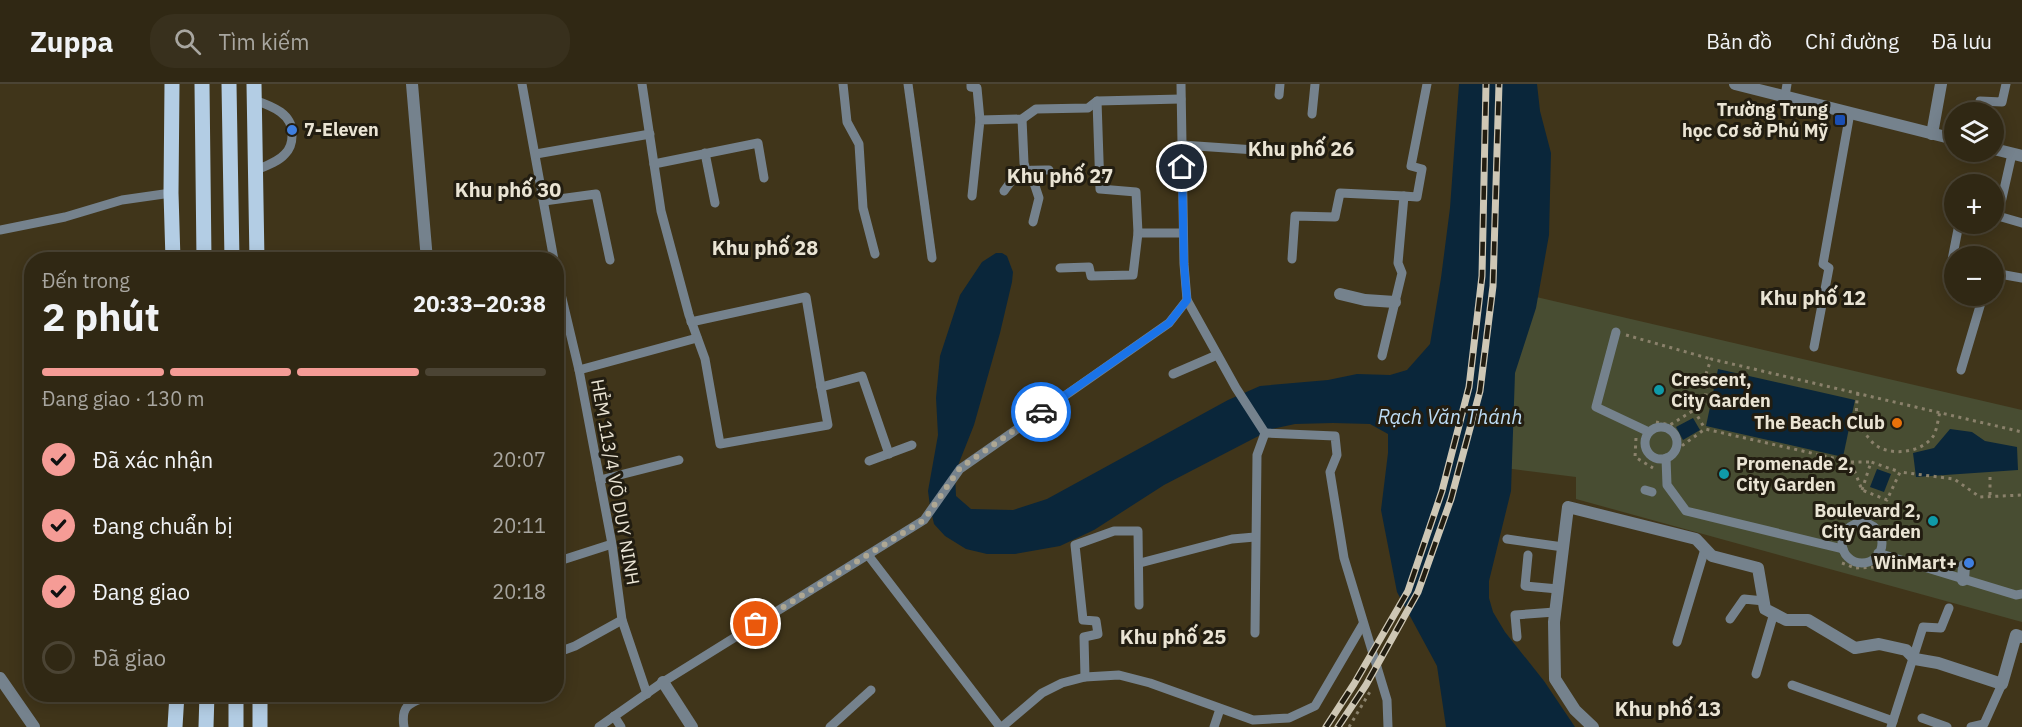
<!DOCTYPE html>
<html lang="vi">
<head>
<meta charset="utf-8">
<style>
	body { margin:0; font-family:"IBM Plex Sans",sans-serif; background:#38301d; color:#f1f3f6; height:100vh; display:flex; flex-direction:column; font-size:22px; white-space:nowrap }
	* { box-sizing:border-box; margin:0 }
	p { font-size:20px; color:#a8a6a0 }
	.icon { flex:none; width:33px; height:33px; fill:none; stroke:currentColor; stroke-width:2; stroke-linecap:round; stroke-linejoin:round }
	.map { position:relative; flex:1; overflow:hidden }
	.details { position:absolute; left:24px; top:168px; width:540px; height:450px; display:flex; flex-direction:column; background:#302814; border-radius:24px; box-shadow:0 3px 15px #0003,0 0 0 2px #4b4434 }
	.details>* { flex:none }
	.fabs { position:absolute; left:1944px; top:18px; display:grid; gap:12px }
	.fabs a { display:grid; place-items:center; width:60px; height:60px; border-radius:50%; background:#302814; box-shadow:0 3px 15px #0003,0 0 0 2px #4b4434; font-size:30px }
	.pin { position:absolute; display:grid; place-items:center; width:51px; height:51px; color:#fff; margin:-26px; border:3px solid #fff; border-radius:50%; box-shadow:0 2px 6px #0007 }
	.courier { position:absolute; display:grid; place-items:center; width:60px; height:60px; margin:-30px; border:4px solid #1a73e8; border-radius:50%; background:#fff; color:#222; box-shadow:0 2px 8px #0007 }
	.overview em { font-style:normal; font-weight:700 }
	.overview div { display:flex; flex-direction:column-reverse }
	.overview { display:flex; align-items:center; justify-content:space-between; height:102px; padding:0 18px }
	h1 { font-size:39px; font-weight:700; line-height:45px }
	.bar { display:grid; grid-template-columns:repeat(4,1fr); gap:9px 6px; align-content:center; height:72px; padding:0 18px }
	.bar i { height:8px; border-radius:4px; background:#4b4434 }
	.bar .active { background:#f59c96 }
	.bar p { grid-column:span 4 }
	ol { padding:0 18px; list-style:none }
	li { display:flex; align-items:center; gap:18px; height:66px }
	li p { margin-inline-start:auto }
	li .icon { padding:6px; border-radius:50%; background:#f59c96; color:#111; stroke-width:4 }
	li:last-child { color:#a8a6a0 }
	li i { width:33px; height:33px; border:3px solid #4b4434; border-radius:50% }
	header { display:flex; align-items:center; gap:36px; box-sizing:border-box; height:84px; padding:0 30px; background:#302814; border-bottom:2px solid #4b4434 }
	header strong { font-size:28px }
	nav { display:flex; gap:33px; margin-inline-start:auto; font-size:21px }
	.search { width:420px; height:54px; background:#38301d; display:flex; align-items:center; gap:15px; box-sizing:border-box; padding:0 21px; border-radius:24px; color:#a8a6a0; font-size:22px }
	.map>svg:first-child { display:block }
	.green { fill:#484d32 }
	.water { fill:#0a263a }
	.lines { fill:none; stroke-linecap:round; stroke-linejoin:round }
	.path { stroke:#8a816b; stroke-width:3; stroke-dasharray:3 4.5; stroke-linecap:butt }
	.service { stroke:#75828d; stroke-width:9 }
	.minor { stroke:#75828d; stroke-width:12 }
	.tertiary { stroke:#75828d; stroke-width:12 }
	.primary { stroke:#b3cde4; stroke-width:15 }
	.rail-casing { stroke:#cec7b5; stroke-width:7 }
	.rail { stroke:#221d11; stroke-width:4.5; stroke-dasharray:14; stroke-linecap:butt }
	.done { stroke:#aea793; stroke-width:6; stroke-dasharray:0 10.8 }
	.route { stroke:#1a73e8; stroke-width:8 }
	.transit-dot { fill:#1a4fb4; stroke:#221d11; stroke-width:2 }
	.shop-dot { fill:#3f7fe0; stroke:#221d11; stroke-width:2 }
	.culture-dot { fill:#0f9aa8; stroke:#221d11; stroke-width:2 }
	.food-dot { fill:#e8710a; stroke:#221d11; stroke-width:2 }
	.labels { text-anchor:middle; stroke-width:6; stroke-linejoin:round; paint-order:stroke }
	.poi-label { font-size:18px; font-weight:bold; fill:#eae4d4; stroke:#221d11; text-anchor:end }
	.street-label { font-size:18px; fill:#eae4d4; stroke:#221d11 }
	.neighbourhood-label { font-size:20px; font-weight:bold; fill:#eae4d4; stroke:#221d11 }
	.water-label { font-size:20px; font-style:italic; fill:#bddcf5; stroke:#221d11 }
</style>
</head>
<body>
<header>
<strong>Zuppa</strong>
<div class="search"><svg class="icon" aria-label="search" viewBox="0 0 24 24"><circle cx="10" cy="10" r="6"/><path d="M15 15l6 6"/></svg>Tìm kiếm</div>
<nav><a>Bản đồ</a><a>Chỉ đường</a><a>Đã lưu</a></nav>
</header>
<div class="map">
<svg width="2022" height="643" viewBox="0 0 2022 643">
	<rect width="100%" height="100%" fill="#40351a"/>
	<polygon class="green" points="1532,212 2022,326 2022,538 1576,415 1576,393 1489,382"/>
	<g class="water">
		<polygon points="1459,0 1537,0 1540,27 1551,69 1549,151 1536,224 1515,289 1511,407 1489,497 1489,514 1493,528 1505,548 1544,597 1575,643 1446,643 1437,582 1397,508 1381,426 1388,369 1388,350 1370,340 1333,339 1295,340 1272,345 1164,401 1094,446 1060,462 1015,470 987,470 966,465 945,452 934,440 930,422 928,407 938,351 936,314 940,272 960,211 982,178 996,169 1002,169 1007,172 1013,188 1012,198 1000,249 974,341 955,389 956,412 971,425 1013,426 1047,415 1228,316 1260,302 1328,296 1357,290 1390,291 1407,286 1430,260 1441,194 1450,124"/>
		<polygon points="1718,285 1855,316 1843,373 1706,342"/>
		<polygon points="1693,334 1700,346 1683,356 1676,343"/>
		<polygon points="1950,345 1972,348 1985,357 2017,363 2018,386 1916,393 1913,369 1934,364"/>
		<polygon points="1877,385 1891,390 1884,408 1870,403"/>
	</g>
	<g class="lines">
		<g class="path">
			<polyline points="1626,251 1711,275"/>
			<path d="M 1858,309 C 1857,317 1855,329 1858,337 C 1861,344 1868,354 1874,360 C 1890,373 1923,369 1934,351 C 1937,345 1938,335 1940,328"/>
			<polyline points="1694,326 1705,345"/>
			<polyline points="1656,338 1670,341 1694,326 1706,310 1706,290 1711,275 2022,348"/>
			<polyline points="1670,341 1683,361 1705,345 1851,378 1862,406 1887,416 1900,388 1954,395 1980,413 2022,411"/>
			<polyline points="1636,354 1635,373 1653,384"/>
			<polyline points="1851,378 1871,378"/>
			<polyline points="1990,393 1990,414"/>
			<polyline points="1862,406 1871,378 1900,388"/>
			<polyline points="1842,479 1855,484 1879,483"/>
			<polyline points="1349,643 1371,606"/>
		</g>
		<g class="service">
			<polyline points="522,0 554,176"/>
			<polyline points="642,0 661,127 689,231 705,275 720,360 828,341 821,303 862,292 889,370"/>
			<polyline points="843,0 847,38 859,60 863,124 875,170"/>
			<polyline points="908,0 932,174"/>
			<polyline points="971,0 971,3 977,4 980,36"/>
			<polyline points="1279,11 1280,0"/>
			<polyline points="1785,12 1787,0"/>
			<path d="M 254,16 C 272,22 294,30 292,52 C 292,59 290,65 285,70 C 278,78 266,82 256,86"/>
			<polyline points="1977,28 1980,17 2002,18 2006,0"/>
			<polyline points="1312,30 1315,0"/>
			<polyline points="1022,35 1024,79 1026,86 1032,93 1039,114 1033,138"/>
			<polyline points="1182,61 1270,67"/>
			<polyline points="705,69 715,119"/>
			<polyline points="536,70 650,50"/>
			<polyline points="2012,70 1998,132 2022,139"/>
			<polyline points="654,80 758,59 764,94"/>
			<path d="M 1004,107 C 1019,85 1023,86 1049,86"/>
			<polyline points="972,112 980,36 1022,35 1036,25 1088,24 1097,17 1181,15"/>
			<polyline points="544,117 596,110 610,176"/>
			<polyline points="0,146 65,133 122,116 171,109"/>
			<polyline points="1138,149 1183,149"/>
			<polyline points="1292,175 1295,132 1335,133 1340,109 1404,112"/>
			<polyline points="1954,177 1952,176 1959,140"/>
			<polyline points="1060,184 1089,183 1091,192 1133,191 1138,149 1136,108 1100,105 1097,17"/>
			<polyline points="556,189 579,286 612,460 622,536 647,610"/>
			<polyline points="1994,189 2022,194"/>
			<polyline points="1187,216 1236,304 1265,349"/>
			<polyline points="691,238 806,213 821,303"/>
			<polyline points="1616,248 1596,323 1649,348"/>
			<polyline points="1814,263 1829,184 1823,180 1850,29"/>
			<polyline points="1382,272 1402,189 1398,179 1404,112 1417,113 1422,85 1411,82 1427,0"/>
			<polyline points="579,286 697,254"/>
			<polyline points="1961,286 1983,212"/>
			<polyline points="1173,290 1217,271"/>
			<circle cx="1661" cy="359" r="16"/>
			<polyline points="1265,349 1335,352 1337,371 1330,388 1344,474 1387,616 1388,643"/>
			<polyline points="1666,374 1667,401 1686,427 1843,465"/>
			<polyline points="869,377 912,361"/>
			<polyline points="600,396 679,376"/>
			<polyline points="1645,406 1652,408"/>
			<circle cx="1862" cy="459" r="20"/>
			<polyline points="1507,455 1563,463"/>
			<polyline points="1878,469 2016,511 2022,510"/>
			<polyline points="868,471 1000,643"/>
			<polyline points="1528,471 1525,502 1558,505"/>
			<polyline points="556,478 612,460"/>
			<polyline points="1140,479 1232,455 1255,453"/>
			<polyline points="1730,535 1744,515 1764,517"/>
			<polyline points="1255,549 1257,371 1265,349"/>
			<polyline points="1517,553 1515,531 1555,528"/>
			<polyline points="1677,558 1705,465"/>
			<polyline points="556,569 575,562 622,536"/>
			<polyline points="1756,590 1774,529"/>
			<polyline points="1085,593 1084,553 1098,550 1096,537 1083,536 1075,461 1114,447 1138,447 1139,521"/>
			<polyline points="1792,601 1893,637"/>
			<polyline points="614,632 621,643"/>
			<polyline points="1922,634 1947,643"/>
			<path d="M 404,643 C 400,618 413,619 432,610"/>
			<polyline points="599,643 663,598 924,436 960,385 1169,239 1187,216 1184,180 1181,0"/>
			<polyline points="830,643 871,606"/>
			<polyline points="1002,643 1042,609 1062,599 1085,593 1119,591 1150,599 1253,636 1289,634 1315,622 1363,540"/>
			<polyline points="1214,643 1220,625"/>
			<polyline points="1891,643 1923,543 1941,544 1949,524"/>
			<polyline points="1971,643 1984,640 2002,600"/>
		</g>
		<g class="minor">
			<polyline points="412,0 427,176"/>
			<polyline points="1932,50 1941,0"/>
			<polyline points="1340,210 1365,216 1395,218"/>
			<polyline points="1963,496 1964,482"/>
			<polyline points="0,594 34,643"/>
			<polyline points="663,598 692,643"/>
			<polyline points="1593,643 1575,626 1555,595 1554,538 1568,423 1696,455 1712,472 1758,484 1765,525 1786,536 1808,536 1855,564 1879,560 1906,566 1915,575 1938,579 2002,600 2016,551 2022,553"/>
		</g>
		<g class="tertiary">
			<polyline points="1735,0 1954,55"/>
			<polyline points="1994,65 2022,72"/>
		</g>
		<g class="primary">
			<polyline points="172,0 171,109 173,176"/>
			<polyline points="202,0 204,176"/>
			<polyline points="229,0 232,176"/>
			<polyline points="254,0 257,176"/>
			<polyline points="236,610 236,643"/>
			<polyline points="175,643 177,610"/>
			<polyline points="206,643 207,610"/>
			<polyline points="260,643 260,610"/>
		</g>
		<g class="rail-casing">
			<g id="rail">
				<polyline points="1326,643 1354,600 1408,507 1442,407 1469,303 1482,192 1486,0"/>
				<polyline points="1338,643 1366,601 1418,508 1451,415 1480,307 1493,202 1499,0"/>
			</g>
		</g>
		<use href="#rail" class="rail"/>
	</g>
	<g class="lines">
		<polyline class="done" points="756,540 924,436 960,384 1041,328"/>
		<polyline class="route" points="1041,328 1169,239 1187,216 1184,180 1182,83"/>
	</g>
	<rect class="transit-dot" x="1834" y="30" width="12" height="12" rx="3"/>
	<g class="shop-dot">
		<circle cx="292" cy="46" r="6"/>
		<circle cx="1969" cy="479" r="6"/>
	</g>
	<g class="culture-dot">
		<circle cx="1659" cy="306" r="6"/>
		<circle cx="1724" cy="390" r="6"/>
		<circle cx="1933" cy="437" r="6"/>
	</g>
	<circle class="food-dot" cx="1897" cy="339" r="6"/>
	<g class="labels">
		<g class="poi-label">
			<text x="1828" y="32">Trường Trung<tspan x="1828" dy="21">học Cơ sở Phú Mỹ</tspan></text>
			<text x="304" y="52" text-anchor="start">7-Eleven</text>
			<text x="1671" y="302" text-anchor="start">Crescent,<tspan x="1671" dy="21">City Garden</tspan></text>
			<text x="1885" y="345">The Beach Club</text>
			<text x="1736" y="386" text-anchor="start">Promenade 2,<tspan x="1736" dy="21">City Garden</tspan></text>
			<text x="1921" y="433">Boulevard 2,<tspan x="1921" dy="21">City Garden</tspan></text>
			<text x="1957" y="485">WinMart+</text>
		</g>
		<g class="street-label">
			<text transform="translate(615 398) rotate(80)" y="6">HẺM 113/4 VÕ DUY NINH</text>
		</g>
		<g class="neighbourhood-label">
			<text x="1301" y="72">Khu phố 26</text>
			<text x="1060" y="99">Khu phố 27</text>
			<text x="508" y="113">Khu phố 30</text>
			<text x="765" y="171">Khu phố 28</text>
			<text x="1813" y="221">Khu phố 12</text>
			<text x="1173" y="560">Khu phố 25</text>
			<text x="1668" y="632">Khu phố 13</text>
		</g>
		<g class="water-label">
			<text x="1450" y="340">Rạch Văn Thánh</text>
		</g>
	</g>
</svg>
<div class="fabs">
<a><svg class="icon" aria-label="layers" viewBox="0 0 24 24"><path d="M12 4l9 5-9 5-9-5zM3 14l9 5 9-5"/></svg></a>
<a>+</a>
<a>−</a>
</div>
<div class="pin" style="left:756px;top:540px;background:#ea580c"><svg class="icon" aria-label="bag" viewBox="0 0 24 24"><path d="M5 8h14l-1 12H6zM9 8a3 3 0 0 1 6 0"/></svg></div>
<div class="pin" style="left:1182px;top:83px;background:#1f2937"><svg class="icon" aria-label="home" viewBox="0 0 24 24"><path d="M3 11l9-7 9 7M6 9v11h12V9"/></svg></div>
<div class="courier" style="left:1041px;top:328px"><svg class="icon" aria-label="car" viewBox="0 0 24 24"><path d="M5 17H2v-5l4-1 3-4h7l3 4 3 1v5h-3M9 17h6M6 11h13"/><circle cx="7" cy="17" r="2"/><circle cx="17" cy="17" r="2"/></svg></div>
<section class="details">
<div class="overview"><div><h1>2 phút</h1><p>Đến trong</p></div><em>20:33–20:38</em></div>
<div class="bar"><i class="active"></i><i class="active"></i><i class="active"></i><i></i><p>Đang giao · 130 m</p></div>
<ol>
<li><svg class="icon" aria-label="check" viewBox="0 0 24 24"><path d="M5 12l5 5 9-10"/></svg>Đã xác nhận<p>20:07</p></li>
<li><svg class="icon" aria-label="check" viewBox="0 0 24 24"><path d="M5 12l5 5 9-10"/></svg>Đang chuẩn bị<p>20:11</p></li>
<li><svg class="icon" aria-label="check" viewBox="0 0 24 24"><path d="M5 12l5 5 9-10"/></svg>Đang giao<p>20:18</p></li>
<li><i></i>Đã giao</li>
</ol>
</section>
</div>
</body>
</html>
